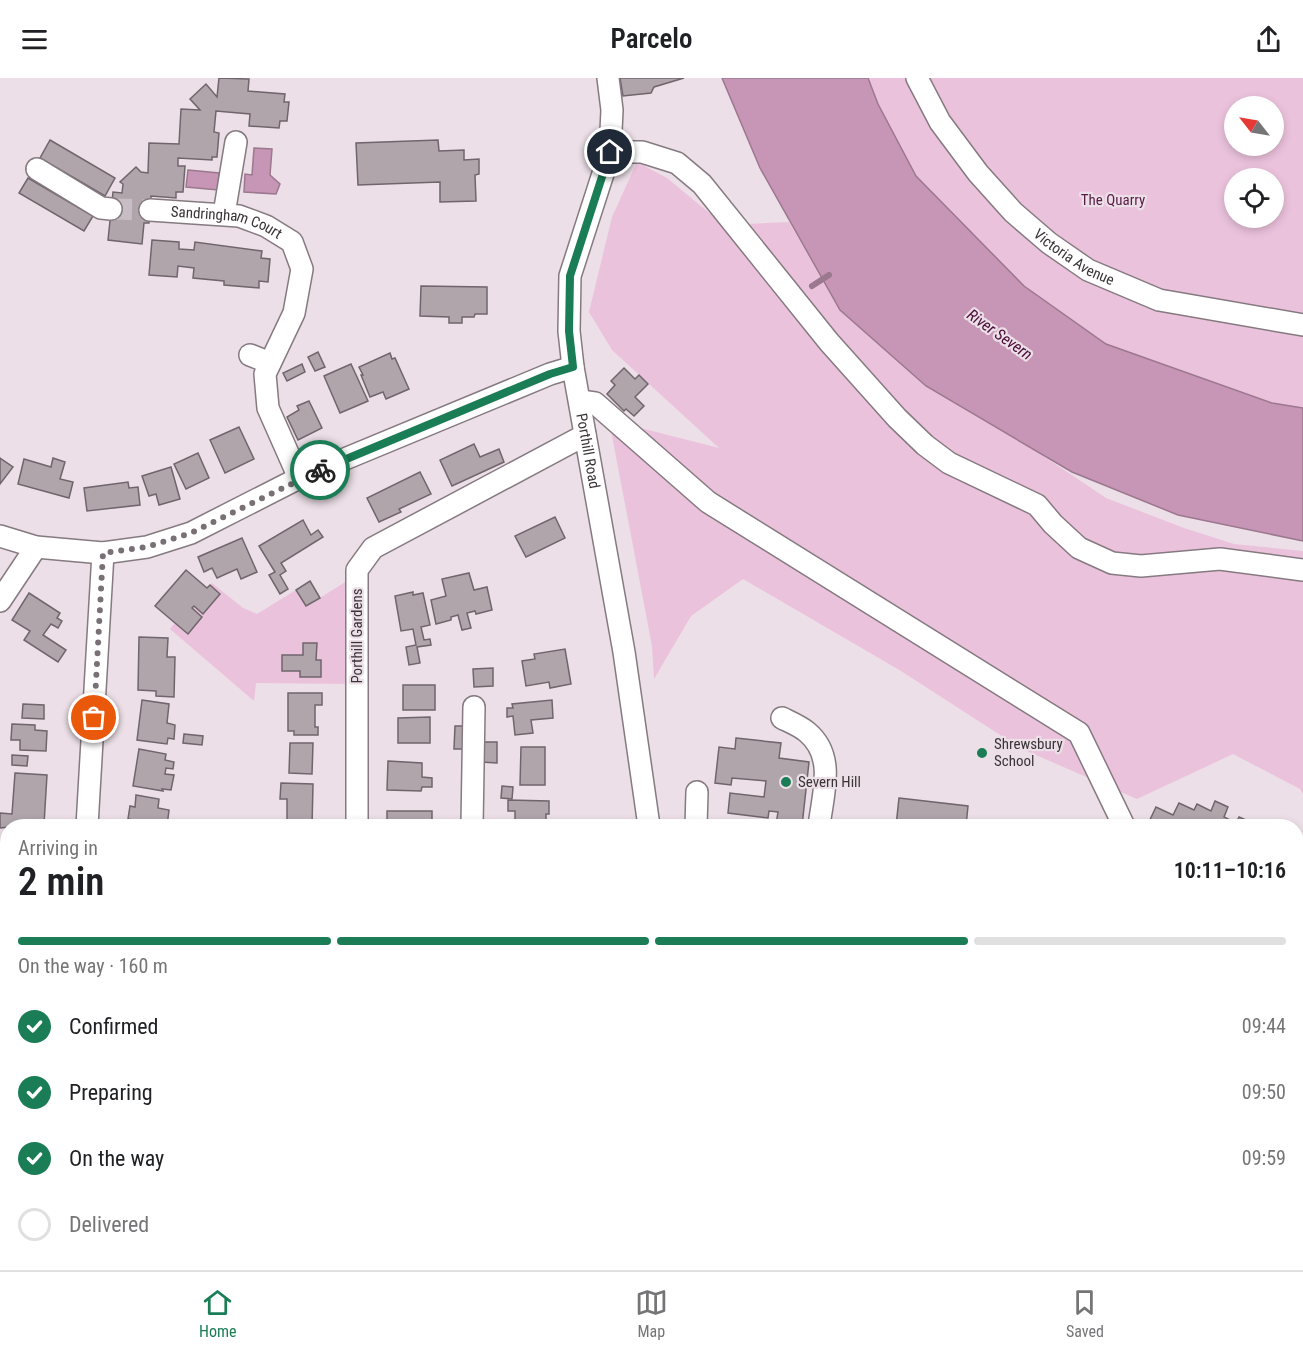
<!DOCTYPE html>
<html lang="en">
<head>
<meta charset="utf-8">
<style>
	body { margin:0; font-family:"Roboto Condensed",sans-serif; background:#f2f2f2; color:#202124; height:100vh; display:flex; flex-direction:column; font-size:22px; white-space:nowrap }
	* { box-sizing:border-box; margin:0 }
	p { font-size:20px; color:#757577 }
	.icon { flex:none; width:33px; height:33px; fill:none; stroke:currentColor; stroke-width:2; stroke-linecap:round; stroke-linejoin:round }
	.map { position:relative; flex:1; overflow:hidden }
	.details { position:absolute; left:0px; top:741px; width:1304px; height:452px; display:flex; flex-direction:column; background:#fff; border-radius:24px 24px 0 0; box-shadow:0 3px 9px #0003 }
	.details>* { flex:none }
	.needle { width:39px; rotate:301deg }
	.controls { position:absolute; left:1224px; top:18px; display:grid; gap:12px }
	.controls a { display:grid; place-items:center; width:60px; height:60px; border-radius:50%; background:#fff; box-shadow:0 3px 9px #0003; font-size:30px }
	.pin { position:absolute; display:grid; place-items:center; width:51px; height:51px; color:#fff; margin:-26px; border:3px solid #fff; border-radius:50%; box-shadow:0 2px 6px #0007 }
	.courier { position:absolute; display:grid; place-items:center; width:60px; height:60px; margin:-30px; border:4px solid #1a7d55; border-radius:50%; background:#fff; color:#222; box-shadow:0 2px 8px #0007 }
	.summary em { font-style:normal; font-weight:600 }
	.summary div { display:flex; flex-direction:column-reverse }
	.summary { display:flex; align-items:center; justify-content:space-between; height:102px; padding:0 18px }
	h1 { font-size:39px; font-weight:600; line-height:45px }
	.bar { display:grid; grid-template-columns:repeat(4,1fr); gap:9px 6px; align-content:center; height:72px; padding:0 18px }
	.bar i { height:8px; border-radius:4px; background:#e0e0e0 }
	.bar .current { background:#1a7d55 }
	.bar p { grid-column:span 4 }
	ol { padding:0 18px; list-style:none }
	li { display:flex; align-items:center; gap:18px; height:66px }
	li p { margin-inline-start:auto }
	li .icon { padding:6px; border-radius:50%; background:#1a7d55; color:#fff; stroke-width:4 }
	li:last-child { color:#757577 }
	li i { width:33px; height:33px; border:3px solid #e0e0e0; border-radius:50% }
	header { display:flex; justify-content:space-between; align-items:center; height:78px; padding:0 18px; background:#fff; font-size:27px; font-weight:600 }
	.dock { display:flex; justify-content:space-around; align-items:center; height:84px; border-top:2px solid #e0e0e0; background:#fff; font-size:16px; color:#757577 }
	.dock a { display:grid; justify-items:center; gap:3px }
	.dock .current { color:#1a7d55 }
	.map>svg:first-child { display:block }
	.green { fill:#ebc2dc; fill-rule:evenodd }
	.water { fill:#c795b5; stroke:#9c788f; stroke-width:1.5 }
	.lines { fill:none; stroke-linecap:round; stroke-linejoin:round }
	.stream { stroke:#9c788f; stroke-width:6 }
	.building { fill:#b1a5ac; stroke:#70656c; stroke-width:1.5 }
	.minor-tunnel { stroke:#c8bdc4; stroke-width:21; stroke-dasharray:21 10; stroke-linecap:butt }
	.minor-casing { stroke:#857a80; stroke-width:24 }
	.minor { stroke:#fff; stroke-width:21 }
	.done { stroke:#787075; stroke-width:6; stroke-dasharray:0 10.8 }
	.route { stroke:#1a7d55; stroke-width:8 }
	.poi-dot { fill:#1a7d55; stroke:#ecdfe7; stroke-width:2 }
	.labels { text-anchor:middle; stroke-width:4.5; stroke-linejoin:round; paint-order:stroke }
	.park-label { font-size:15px; fill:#591c47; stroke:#ecdfe7 }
	.street-label { font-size:15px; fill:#393437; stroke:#ecdfe7 }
	.poi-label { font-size:15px; fill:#393437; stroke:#ecdfe7; text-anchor:start }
	.water-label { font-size:16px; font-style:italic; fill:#490c39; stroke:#ecdfe7 }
</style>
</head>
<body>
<header><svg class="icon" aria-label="menu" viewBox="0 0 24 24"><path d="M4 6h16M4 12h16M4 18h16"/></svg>Parcelo<svg class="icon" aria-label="share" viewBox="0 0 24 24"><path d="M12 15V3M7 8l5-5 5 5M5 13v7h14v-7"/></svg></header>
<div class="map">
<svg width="1303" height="1192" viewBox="0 0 1303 1192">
	<rect width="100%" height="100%" fill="#ecdfe7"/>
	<g class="green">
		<path d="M 868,0 L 1303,0 L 1303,330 L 1272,325 L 1106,266 L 1024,208 L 916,98 L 878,26 ZM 1234,28 L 1274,28 L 1274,68 L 1234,68 ZM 1234,100 L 1274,100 L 1274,140 L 1234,140 Z"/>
		<polygon points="637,84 667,100 724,147 789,144 840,232 926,308 1033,371 1106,420 1184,450 1234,466 1303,473 1303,716 1300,711 1233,676 1137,721 1022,671 901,593 743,501 691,538 654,601 652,568 609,342 719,370 612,272 589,234 612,139"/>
		<path d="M 350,501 L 347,606 L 256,605 L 254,623 L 170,551 L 175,545 L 188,556 L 192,530 L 194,528 L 203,536 L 220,516 L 210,507 L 212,505 L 243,530 L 257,536 L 296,512 L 307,528 ZM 316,565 L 316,582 L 321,582 L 321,599 L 300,599 L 303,577 Z"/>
		<polygon points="894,1185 1167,1185 1168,1192 895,1192"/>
	</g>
	<g class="water">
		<polygon points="722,0 868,0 878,26 916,98 1024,208 1106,266 1272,325 1303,330 1303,463 1178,437 1072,394 926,308 840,232 760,90"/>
		<polygon points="254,70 272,71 270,97 280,106 276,116 244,114 245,96 252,97"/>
		<polygon points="188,92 219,95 218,112 186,109"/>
	</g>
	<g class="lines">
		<polyline class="stream" points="812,208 829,197"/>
	</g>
	<g class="building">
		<polygon points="219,0 249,1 248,13 285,16 284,24 289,24 287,43 280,43 279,50 249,48 250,36 216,33 214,54 219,55 217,79 212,79 212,82 178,80 178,88 185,88 183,114 176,114 176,120 151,118 149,145 144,145 142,166 108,162 113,114 122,115 123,106 120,104 136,89 141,94 148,95 149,65 179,66 181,31 200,32 190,21 206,6 217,19"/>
		<polygon points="620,0 684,0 654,9 651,15 623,18"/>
		<polygon points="50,62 115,100 105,118 40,80"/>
		<polygon points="438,62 439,73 464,72 464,82 479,81 479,96 475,97 476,123 440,124 440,104 358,107 356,65"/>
		<polygon points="28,100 93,138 84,153 19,115"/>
		<polygon points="152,162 179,164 179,171 194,172 195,164 262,173 261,180 270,181 268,204 259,203 259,210 224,207 224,203 193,200 194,190 178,188 177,199 149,197"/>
		<polygon points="421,208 487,209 487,236 475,236 474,239 462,239 462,245 449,245 449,239 420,238"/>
		<polygon points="318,274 325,289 315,293 308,279"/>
		<polygon points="390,275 392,281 395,280 409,311 386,321 383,314 370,319 361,297 363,297 359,289"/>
		<polygon points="302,286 305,294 287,303 283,295"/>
		<polygon points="351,286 368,323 340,335 324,298"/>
		<polygon points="624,290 635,301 639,297 648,306 635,319 644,328 634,338 626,331 624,333 607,316 615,307 611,303"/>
		<polygon points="309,323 322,350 298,362 287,339 299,332 297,328"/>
		<polygon points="239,349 254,381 225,395 210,362"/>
		<polygon points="474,366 480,379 499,371 504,384 452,408 440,382"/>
		<polygon points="198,375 209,400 186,411 174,386"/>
		<polygon points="0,380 13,389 0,406"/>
		<polygon points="53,380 65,384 60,401 73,404 69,420 18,406 24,381 51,389"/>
		<polygon points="171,389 180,421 159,427 156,416 149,418 142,398"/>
		<polygon points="420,394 431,416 399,431 401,434 379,444 367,420"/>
		<polygon points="128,404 129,410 138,409 140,427 87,433 84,410"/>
		<polygon points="555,439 565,460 526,479 515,458"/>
		<polygon points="303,442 311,457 318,452 323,459 281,485 286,493 280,497 288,511 280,516 269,497 275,494 259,468"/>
		<polygon points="242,460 257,494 241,501 237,491 217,500 212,490 204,494 198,479"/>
		<polygon points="186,492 207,510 210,507 220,516 203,536 194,528 192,530 202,539 188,556 155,528"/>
		<polygon points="469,495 474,512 487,509 492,532 476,536 475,533 467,535 471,550 462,552 458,537 451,539 451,542 436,546 431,522 446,518 442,501"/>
		<polygon points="310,503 320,520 306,528 296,512"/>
		<polygon points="413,514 413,517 423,515 430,547 421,549 424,562 430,561 431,567 417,569 420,585 409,587 406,569 416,567 413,551 401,553 395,518"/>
		<polygon points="29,515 60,535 57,540 62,543 58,550 51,546 43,557 66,572 58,584 24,562 30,553 12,542"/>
		<polygon points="139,559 168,560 167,579 175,579 174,619 156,618 156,613 138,612"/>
		<polygon points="303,565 317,565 316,582 321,582 321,599 300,599 300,593 282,593 282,577 303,577"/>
		<polygon points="565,571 571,606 550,610 549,604 526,608 522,583 535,581 534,576"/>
		<polygon points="493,590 493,608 474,609 473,591"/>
		<rect x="403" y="607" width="32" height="25"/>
		<polygon points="288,615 322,615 322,627 315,627 315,649 318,649 318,657 294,657 294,653 288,653"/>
		<polygon points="142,622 169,626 167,645 175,647 174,661 168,660 167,666 137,662"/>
		<polygon points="552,622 553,640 531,642 533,655 515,657 513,638 507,639 507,630 513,630 512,626"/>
		<polygon points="23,626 44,627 44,641 22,640"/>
		<polygon points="430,639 430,665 398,665 398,640"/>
		<polygon points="12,646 35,647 35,652 47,653 46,673 20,672 20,662 11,662"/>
		<polygon points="455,648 469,648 468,671 454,671"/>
		<polygon points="184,656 203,658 202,667 183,665"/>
		<polygon points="736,660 781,665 779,680 809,684 802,748 763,748 763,745 776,746 778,734 769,733 768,740 728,735 730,715 764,719 766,703 732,700 731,707 715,705 719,669 735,671"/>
		<polygon points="482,664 497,664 497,685 481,684"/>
		<polygon points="290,665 313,665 312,696 289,695"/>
		<polygon points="521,669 545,669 545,707 520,707"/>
		<polygon points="139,671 166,676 165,682 174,684 173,691 166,690 165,696 174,697 171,712 162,711 163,713 133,708"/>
		<polygon points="12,677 28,678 27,688 12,687"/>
		<polygon points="388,683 422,685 422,699 432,700 432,709 422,709 421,713 387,712"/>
		<polygon points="15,695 47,697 44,746 20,745 19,748 0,750 0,735 12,736"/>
		<polygon points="281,705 313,706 312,748 287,747 287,721 280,721"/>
		<polygon points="502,708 513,709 512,721 501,720"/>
		<polygon points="136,717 159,721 158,730 169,732 167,748 133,748 134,742 128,741 130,728 135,729"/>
		<polygon points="899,720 968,728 966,748 896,748"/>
		<polygon points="508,722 549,723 549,736 546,736 546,748 515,748 515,733 508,733"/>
		<polygon points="1215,723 1228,729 1224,739 1236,745 1239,739 1260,748 1147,748 1156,729 1173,737 1179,725 1194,732 1197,726 1211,733"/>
		<rect x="387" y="733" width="45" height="15"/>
		<polygon points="1303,924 1303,962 1296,959 1296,938"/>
		<polygon points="5,1051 8,1052 8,1090 0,1088"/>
		<polygon points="0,1104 8,1105 8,1141 0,1139"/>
		<polygon points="0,1153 8,1154 6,1190 0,1188"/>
		<polygon points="87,1185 114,1185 113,1191 86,1187"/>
		<polygon points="259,1185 304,1185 304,1192 260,1192"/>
		<polygon points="407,1185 438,1185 438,1192 408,1192"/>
		<polygon points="539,1185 585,1189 584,1192 538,1192"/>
		<polygon points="735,1185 759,1185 759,1192 736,1192"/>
		<polygon points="803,1185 839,1185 840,1192 804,1192"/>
	</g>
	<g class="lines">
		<polyline class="minor-tunnel" points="111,131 150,132"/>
		<g class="minor-casing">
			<g id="minor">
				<path id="s1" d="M 608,0 L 612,32 L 610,74 L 570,198 L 569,253 L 573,289 L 624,574 L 649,748"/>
				<path id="s2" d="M 917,0 L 940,44 L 978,95 L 1013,134 L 1049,165 L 1088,192 L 1159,222 L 1303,247"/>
				<polyline points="610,74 642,74 677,85 702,106 829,264 897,340 925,367 949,385 1037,427 1053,446 1079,470 1112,485 1141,488 1220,481 1303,492"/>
				<polyline points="37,91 101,130 111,131"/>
				<path id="s3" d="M 150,132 L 239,138 L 266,148 L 292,164 L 302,191 L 294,235 L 265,296 L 268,330 L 299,400"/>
				<polyline points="224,136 236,64"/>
				<polyline points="250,277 270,285"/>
				<polyline points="580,323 595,325 708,424 1079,655 1124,748"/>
				<polyline points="0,458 36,469 103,475 147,469 191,455 299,400 550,296 573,289"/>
				<polyline points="0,523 36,469"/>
				<path d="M 782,640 C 790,644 800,648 807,654 C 836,678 823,715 819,748"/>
				<polyline points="87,748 103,475"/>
				<polyline points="357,748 357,492 373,470 585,357"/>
				<polyline points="472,748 474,629"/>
				<polyline points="696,748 697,714"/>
				<polyline points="0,969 8,971"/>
				<polyline points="1296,1022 1303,1026"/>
				<polyline points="680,1185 680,1192"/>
				<polyline points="863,1185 863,1192"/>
				<polyline points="36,1192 37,1185"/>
				<polyline points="353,1192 353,1185"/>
			</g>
		</g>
		<use href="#minor" class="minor"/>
	</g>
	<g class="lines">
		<polyline class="done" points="94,640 103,475 147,469 191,455 320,392"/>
		<polyline class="route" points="320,392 550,296 573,289 569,253 570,198 610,74"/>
	</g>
	<g class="poi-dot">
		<circle cx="982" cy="675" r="6"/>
		<circle cx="786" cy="704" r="6"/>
	</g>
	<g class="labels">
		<g class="park-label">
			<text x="1113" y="127">The Quarry</text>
		</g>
		<g class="street-label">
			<text dy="5" stroke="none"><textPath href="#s3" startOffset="78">Sandringham Court</textPath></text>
			<text dy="5" stroke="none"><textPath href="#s2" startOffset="242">Victoria Avenue</textPath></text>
			<text dy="5" stroke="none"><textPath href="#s1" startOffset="381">Porthill Road</textPath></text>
			<text transform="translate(357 558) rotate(-90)" y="5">Porthill Gardens</text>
		</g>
		<g class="poi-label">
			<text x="994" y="671">Shrewsbury<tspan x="994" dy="17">School</tspan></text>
			<text x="798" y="709">Severn Hill</text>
		</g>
		<g class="water-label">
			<text transform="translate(1000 256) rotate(35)" y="6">River Severn</text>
		</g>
	</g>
</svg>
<div class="controls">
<a><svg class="needle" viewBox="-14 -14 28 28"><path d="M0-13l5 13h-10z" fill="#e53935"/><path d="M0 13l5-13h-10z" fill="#757577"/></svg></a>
<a><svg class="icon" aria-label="locate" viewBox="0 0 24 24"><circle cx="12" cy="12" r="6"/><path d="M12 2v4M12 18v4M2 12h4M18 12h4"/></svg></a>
</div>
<div class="pin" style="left:94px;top:640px;background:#ea580c"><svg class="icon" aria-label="bag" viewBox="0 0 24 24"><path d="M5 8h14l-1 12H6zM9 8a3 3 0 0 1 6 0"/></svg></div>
<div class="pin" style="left:610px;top:74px;background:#1f2937"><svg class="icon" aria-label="home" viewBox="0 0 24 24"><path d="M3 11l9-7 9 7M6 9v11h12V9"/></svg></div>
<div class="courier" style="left:320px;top:392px"><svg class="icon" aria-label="bike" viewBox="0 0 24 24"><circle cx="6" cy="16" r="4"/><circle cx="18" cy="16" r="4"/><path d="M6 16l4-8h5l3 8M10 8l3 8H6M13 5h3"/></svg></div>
<section class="details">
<div class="summary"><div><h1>2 min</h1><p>Arriving in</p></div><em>10:11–10:16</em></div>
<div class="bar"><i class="current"></i><i class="current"></i><i class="current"></i><i></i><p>On the way · 160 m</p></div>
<ol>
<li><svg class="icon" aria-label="check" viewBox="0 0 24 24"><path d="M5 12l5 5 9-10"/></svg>Confirmed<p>09:44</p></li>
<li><svg class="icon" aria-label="check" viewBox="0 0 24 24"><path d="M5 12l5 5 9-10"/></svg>Preparing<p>09:50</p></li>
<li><svg class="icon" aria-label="check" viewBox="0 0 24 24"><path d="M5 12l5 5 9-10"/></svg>On the way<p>09:59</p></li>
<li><i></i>Delivered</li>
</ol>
</section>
</div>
<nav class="dock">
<a class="current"><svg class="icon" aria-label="home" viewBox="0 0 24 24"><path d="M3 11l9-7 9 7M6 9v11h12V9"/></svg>Home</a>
<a><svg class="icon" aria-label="map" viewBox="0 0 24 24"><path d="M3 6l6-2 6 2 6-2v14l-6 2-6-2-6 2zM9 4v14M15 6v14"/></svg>Map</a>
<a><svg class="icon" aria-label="saved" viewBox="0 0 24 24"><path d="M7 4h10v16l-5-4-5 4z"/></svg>Saved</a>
</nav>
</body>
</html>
